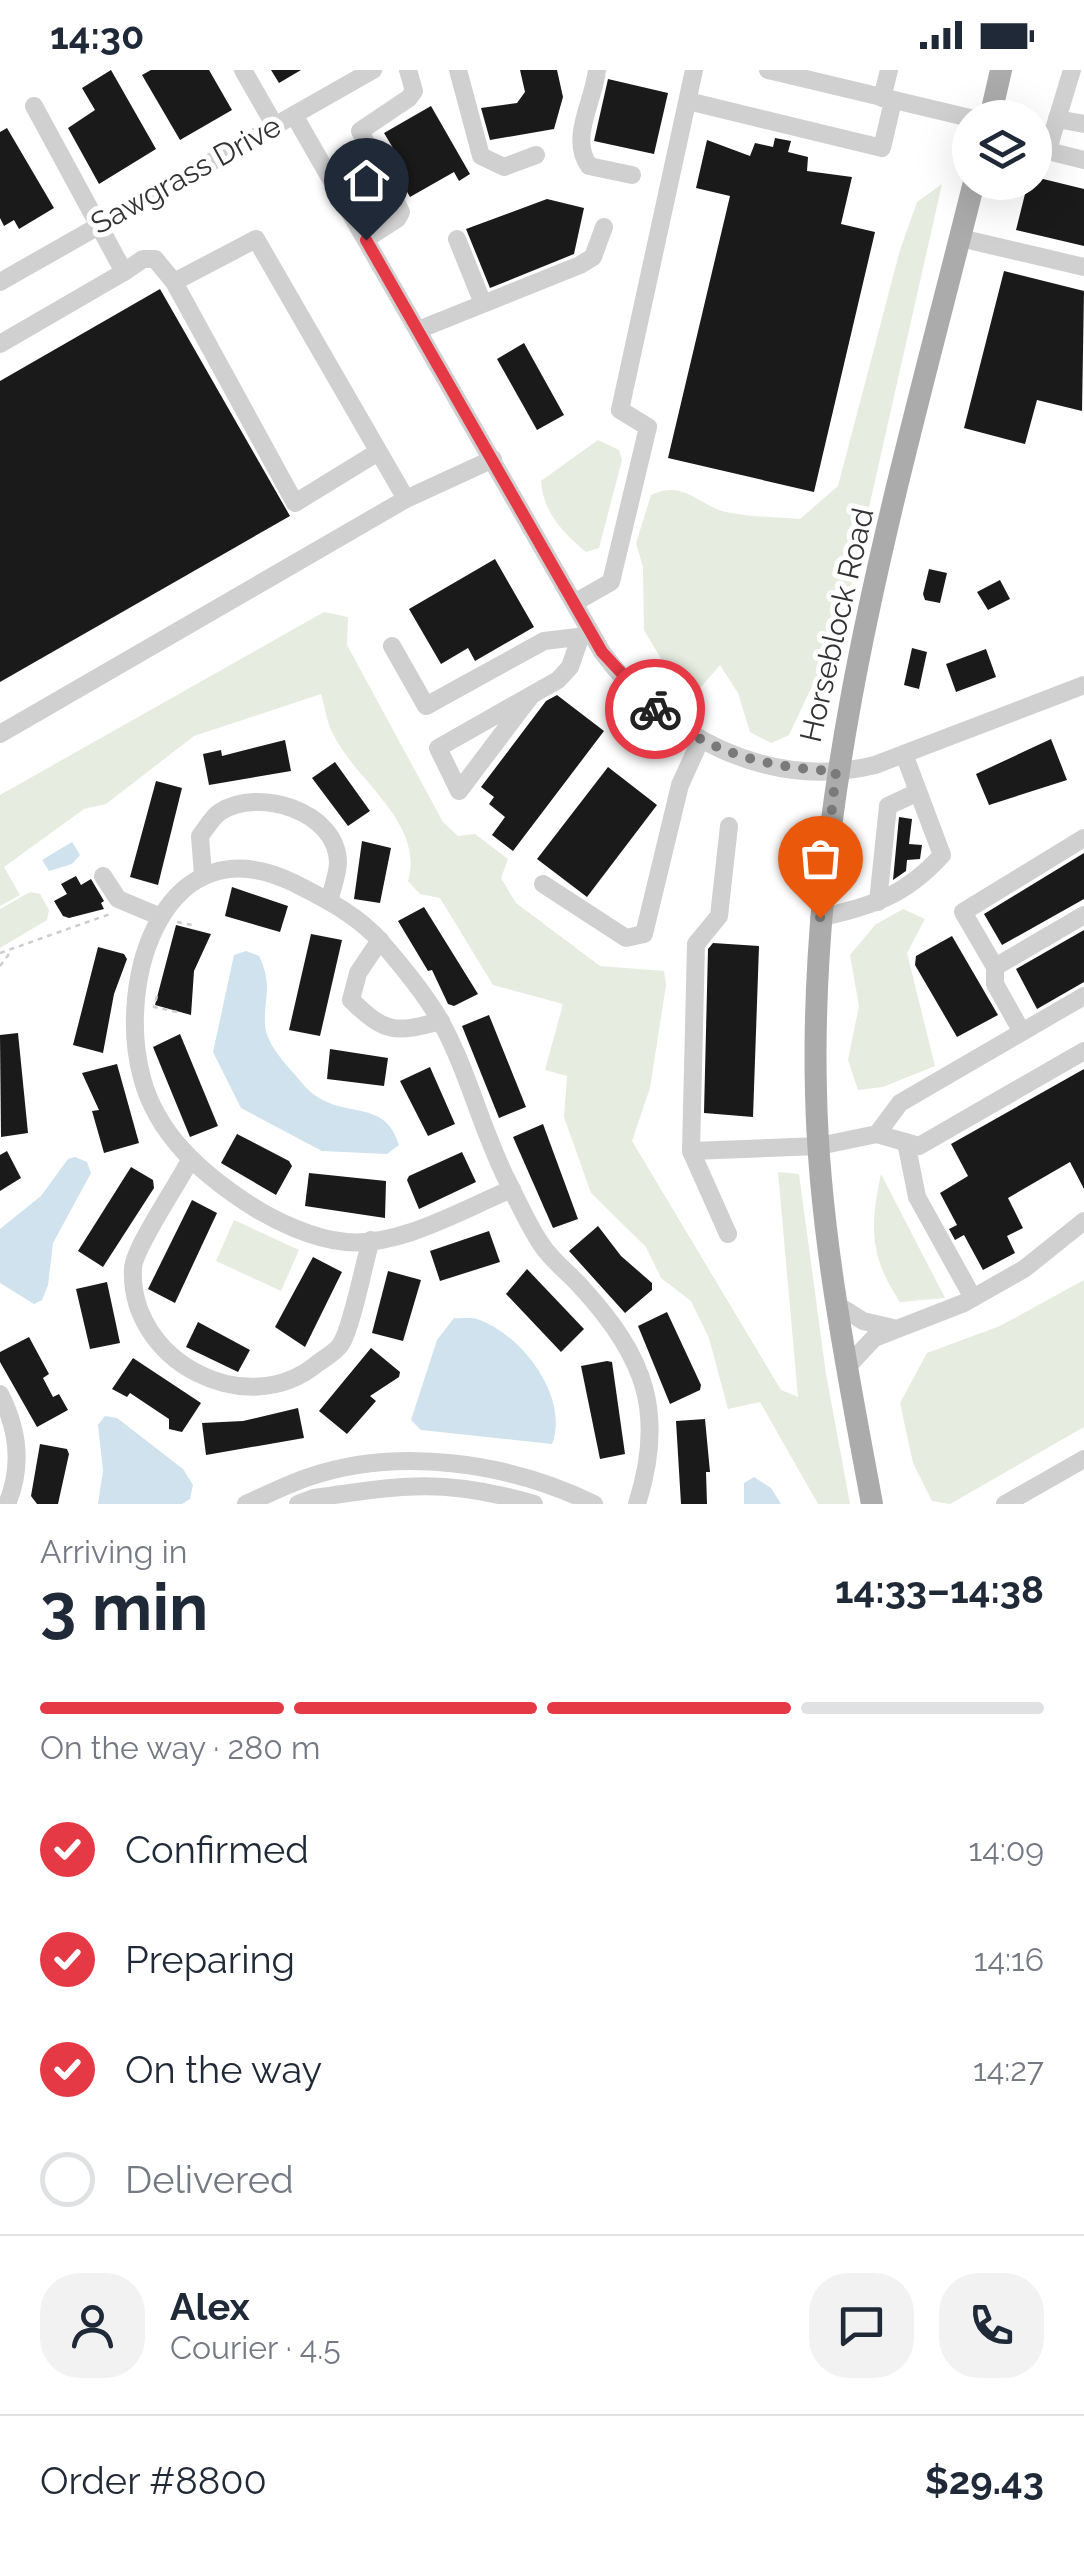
<!DOCTYPE html>
<html lang="en">
<head>
<meta charset="utf-8">
<style>
	body { margin:0; font-family:Raleway,sans-serif; background:#f2f2f3; color:#1f2937; height:100vh; display:flex; flex-direction:column; font-size:38px; white-space:nowrap }
	* { box-sizing:border-box; margin:0 }
	p { font-size:32px; color:#747a83 }
	.icon { flex:none; width:55px; height:55px; fill:none; stroke:currentColor; stroke-width:2; stroke-linecap:round; stroke-linejoin:round }
	.map { position:relative; height:1434px; overflow:hidden }
	.panel { display:flex; flex-direction:column; background:#fff; flex:1 }
	.panel>* { flex:none }
	.tools { position:absolute; left:952px; top:30px; display:grid; gap:20px }
	.tools a { display:grid; place-items:center; width:100px; height:100px; border-radius:50%; background:#fff; box-shadow:0 10px 40px #0002; font-size:50px }
	.pin { position:absolute; display:grid; place-items:center; width:85px; height:85px; color:#fff; margin:-102px -42px; border-radius:50% 50% 50% 0; rotate:-45deg; box-shadow:0 0 10px #0007 }
	.pin .icon { rotate:45deg }
	.courier { position:absolute; display:grid; place-items:center; width:100px; height:100px; margin:-50px; border:8px solid #e63946; border-radius:50%; background:#fff; color:#222; box-shadow:0 2px 12px #0007 }
	.summary em { font-style:normal; font-weight:700 }
	.summary div { display:flex; flex-direction:column-reverse }
	.summary { display:flex; align-items:center; justify-content:space-between; height:170px; padding:0 40px }
	h1 { font-size:65px; font-weight:700; line-height:75px }
	.bar { display:grid; grid-template-columns:repeat(4,1fr); gap:15px 10px; align-content:center; height:120px; padding:0 40px }
	.bar i { height:12px; border-radius:8px; background:#e0e1e3 }
	.bar .on { background:#e63946 }
	.bar p { grid-column:span 4 }
	.line { display:flex; align-items:center; gap:25px; padding:0 40px; border-top:2px solid #e0e1e3 }
	.line div { flex:1 }
	.round { display:grid; place-items:center; flex:none; width:105px; height:105px; border-radius:40px; background:#f2f2f3 }
	ol { padding:0 40px; list-style:none }
	li { display:flex; align-items:center; gap:30px; height:110px }
	li p { margin-inline-start:auto }
	li .icon { padding:10px; border-radius:50%; background:#e63946; color:#fff; stroke-width:4 }
	li:last-child { color:#747a83 }
	li i { width:55px; height:55px; border:5px solid #e0e1e3; border-radius:50% }
	.status { display:flex; justify-content:space-between; align-items:center; height:70px; padding:0 50px; background:#fff; direction:ltr }
	.status svg { height:28px; fill:currentColor }
	.map>svg:first-child { display:block }
	.green { fill:#e6ecdf }
	.water { fill:#cfe2ee }
	.building { fill:#1a1a1a }
	.lines { fill:none; stroke-linecap:round; stroke-linejoin:round }
	.path { stroke:#cdcdcd; stroke-width:2.5; stroke-dasharray:5 5; stroke-linecap:butt }
	.minor { stroke:#d0d0d0; stroke-width:18 }
	.major { stroke:#ababab; stroke-width:22 }
	.done { stroke:#7a7a7a; stroke-width:10; stroke-dasharray:0 18 }
	.route { stroke:#e63946; stroke-width:12 }
	.labels { text-anchor:middle; stroke-width:10; stroke-linejoin:round; paint-order:stroke }
	.street-label { font-size:30px; fill:#333; stroke:#fff }
</style>
</head>
<body>
<div class="status"><b>14:30</b><svg viewBox="0 0 49 12"><path d="M0 12V9h3v3zM5 12V6h3v6zM10 12V3h3v9zM15 12V0h3v12zM26 1h20v11H26zM47 4h2v5h-2z"/></svg></div>
<div class="map">
<svg width="1084" height="1434" viewBox="0 0 1084 1434">
	<rect width="100%" height="100%" fill="#fff"/>
	<g class="green">
		<path d="M 942,114 L 844,548 L 789,665 L 771,673 L 750,662 L 738,623 L 720,595 L 700,618 L 673,609 L 644,560 L 643,497 L 636,473 L 651,425 C 684,409 699,436 726,442 C 750,447 776,447 800,449 L 838,416 L 900,180 L 917,132 Z"/>
		<path d="M 598,370 L 619,380 L 622,390 L 599,478 L 586,482 C 563,463 543,442 541,411 Z"/>
		<path d="M 324,542 L 348,547 L 347,575 L 443,752 L 458,766 L 475,764 L 508,789 L 501,808 L 516,833 L 600,896 L 664,901 L 666,915 L 650,1018 L 632,1071 L 781,1320 L 798,1327 L 778,1102 L 799,1104 L 826,1304 L 850,1434 L 818,1434 L 760,1332 L 728,1339 L 709,1268 L 691,1231 L 661,1208 L 646,1177 L 591,1123 L 564,1047 L 567,1006 L 545,1000 L 563,934 L 493,915 L 440,828 L 420,824 L 408,811 C 425,752 354,710 332,662 C 326,650 325,636 321,624 L 194,666 L 106,734 L 84,739 L 4,797 L 20,825 L 0,836 L 0,725 Z"/>
		<polygon points="30,822 40,824 49,840 47,850 0,878 0,839"/>
		<polygon points="903,839 925,849 907,883 935,996 883,1017 858,1020 848,990 859,936 850,885 875,855"/>
		<path d="M 881,1104 L 945,1228 L 900,1232 C 869,1186 870,1156 881,1104 Z"/>
		<polygon points="234,1150 299,1180 281,1221 216,1191"/>
		<polygon points="1084,1210 1084,1357 950,1434 932,1431 913,1393 900,1333 927,1283 1000,1256"/>
	</g>
	<g class="water">
		<polygon points="72,772 80,785 72,794 49,801 42,790"/>
		<path d="M 246,881 L 259,886 C 273,916 264,925 265,954 C 266,976 289,997 302,1013 C 336,1055 384,1023 399,1075 L 387,1084 L 322,1081 L 241,1038 L 213,982 L 234,885 Z"/>
		<polygon points="75,1087 87,1092 91,1103 53,1173 48,1215 42,1230 34,1234 0,1213 0,1159 41,1126 68,1089"/>
		<path d="M 454,1248 C 461,1249 470,1247 477,1249 C 522,1264 570,1328 552,1374 L 421,1360 L 411,1350 L 437,1270 Z"/>
		<polygon points="105,1346 117,1348 183,1399 193,1415 190,1429 182,1434 98,1434 103,1401 98,1355"/>
		<polygon points="754,1407 771,1418 781,1434 744,1434 744,1413"/>
	</g>
	<g class="building">
		<polygon points="111,0 156,79 99,114 68,58 95,40 82,18"/>
		<polygon points="151,0 209,0 232,40 180,70 142,5"/>
		<polygon points="271,0 301,0 279,13"/>
		<polygon points="520,0 557,0 563,27 554,59 490,70 481,38 517,33 525,22"/>
		<polygon points="608,9 668,23 654,84 594,71"/>
		<polygon points="431,36 470,104 459,111 454,102 410,127 385,83 393,78 384,63"/>
		<polygon points="7,58 54,138 19,159 14,150 4,156 0,148 0,62"/>
		<polygon points="775,68 791,71 788,82 808,87 807,101 852,107 841,154 875,162 814,422 668,388 730,126 696,118 707,70 750,86 755,73 773,77"/>
		<polygon points="1035,107 1084,119 1084,176 1016,160 1028,112 1035,112"/>
		<polygon points="547,129 584,138 574,184 490,218 466,159"/>
		<polygon points="1004,201 1084,221 1082,341 1037,330 1025,374 964,358"/>
		<polygon points="160,219 290,446 0,612 0,311"/>
		<polygon points="524,273 564,345 537,360 497,289"/>
		<polygon points="495,489 534,557 475,591 468,578 441,594 409,539"/>
		<polygon points="929,499 947,503 940,533 925,530 923,524"/>
		<polygon points="1000,510 1010,529 988,540 977,522"/>
		<polygon points="912,578 927,582 919,619 904,615"/>
		<polygon points="986,579 996,607 956,622 946,594"/>
		<polygon points="557,625 604,661 513,781 492,765 505,747 489,734 494,727 481,717 546,631"/>
		<polygon points="1051,669 1067,710 989,735 976,704"/>
		<polygon points="285,670 291,701 209,715 203,684 221,680 222,686"/>
		<polygon points="335,692 370,741 348,756 312,708"/>
		<polygon points="608,697 657,735 587,827 537,789"/>
		<polygon points="156,711 182,718 158,815 130,807"/>
		<polygon points="899,747 912,749 909,774 922,775 920,789 907,790 906,801 893,810"/>
		<polygon points="362,771 391,778 380,833 354,829"/>
		<polygon points="1084,783 1084,829 1002,875 984,844"/>
		<polygon points="76,806 81,815 91,809 104,831 101,833 104,839 69,848 63,846 54,831 67,824 61,814"/>
		<polygon points="232,817 288,836 280,862 225,846"/>
		<polygon points="424,837 478,924 454,936 448,934 432,900 428,901 398,851"/>
		<polygon points="176,855 211,864 194,901 191,945 155,935"/>
		<polygon points="1084,860 1084,912 1037,939 1016,899"/>
		<polygon points="311,864 342,870 320,966 289,960"/>
		<polygon points="952,866 998,945 957,967 915,895 916,886"/>
		<polygon points="713,873 759,876 753,1047 704,1043 708,879"/>
		<polygon points="98,877 124,884 127,889 114,924 103,983 73,975"/>
		<polygon points="489,945 526,1037 499,1048 462,956"/>
		<polygon points="18,963 28,1063 1,1067 0,965"/>
		<polygon points="180,964 218,1056 190,1067 153,977"/>
		<polygon points="330,979 388,988 384,1016 327,1009"/>
		<polygon points="117,994 139,1073 104,1083 92,1041 99,1040 82,1003"/>
		<polygon points="430,997 455,1054 428,1066 400,1011"/>
		<polygon points="1084,999 1084,1119 1070,1092 1008,1128 1023,1158 1007,1166 1015,1183 983,1200 964,1165 955,1170 949,1159 957,1155 940,1123 968,1106 951,1074"/>
		<polygon points="543,1054 578,1149 553,1158 513,1067"/>
		<polygon points="237,1064 289,1091 292,1096 276,1125 221,1093"/>
		<polygon points="7,1081 21,1108 0,1121 0,1085"/>
		<polygon points="462,1082 476,1112 419,1139 407,1110 409,1106"/>
		<polygon points="131,1097 153,1110 154,1118 103,1197 78,1181"/>
		<polygon points="309,1103 386,1111 385,1148 305,1136"/>
		<polygon points="192,1130 217,1143 175,1233 148,1219"/>
		<polygon points="598,1156 621,1186 652,1213 652,1220 625,1243 569,1181"/>
		<polygon points="489,1161 500,1192 440,1211 430,1181"/>
		<polygon points="313,1187 342,1202 305,1277 275,1257"/>
		<polygon points="527,1199 584,1259 561,1282 506,1224"/>
		<polygon points="388,1201 421,1210 403,1271 372,1263"/>
		<polygon points="107,1212 120,1273 90,1279 76,1219"/>
		<polygon points="667,1242 701,1315 700,1320 670,1334 638,1256"/>
		<polygon points="198,1252 250,1280 238,1302 186,1277"/>
		<polygon points="29,1267 49,1304 43,1308 53,1327 59,1324 68,1340 37,1357 0,1292 0,1282"/>
		<polygon points="371,1278 400,1302 399,1307 370,1326 376,1331 347,1364 319,1341"/>
		<polygon points="133,1288 201,1333 182,1362 169,1359 169,1349 130,1323 127,1327 112,1319"/>
		<polygon points="607,1291 612,1292 625,1384 600,1389 581,1296"/>
		<polygon points="298,1338 304,1368 206,1385 202,1353 243,1351"/>
		<polygon points="705,1349 710,1402 706,1402 707,1434 681,1434 676,1351"/>
		<polygon points="40,1374 67,1379 69,1384 58,1434 37,1434 31,1426"/>
	</g>
	<g class="lines">
		<g class="path">
			<polyline points="177,852 196,856"/>
			<polyline points="0,883 110,844"/>
			<polyline points="0,896 12,880"/>
			<polyline points="157,926 154,937 177,942"/>
		</g>
		<g class="minor">
			<polyline points="243,0 275,56"/>
			<polyline points="458,0 481,86 504,97 536,85"/>
			<path d="M 597,0 C 594,31 569,68 589,96 L 632,105"/>
			<polyline points="768,0 970,48"/>
			<polyline points="882,28 889,0"/>
			<polyline points="688,31 882,78 893,31"/>
			<path d="M 294,45 L 602,582 C 664,666 769,721 875,695 L 1084,615"/>
			<polyline points="1057,49 1084,54"/>
			<polyline points="1035,62 1052,66 1072,0"/>
			<polyline points="1052,66 1048,81 1084,90"/>
			<polyline points="960,168 1084,197"/>
			<polyline points="366,169 397,149 401,142 360,61 409,28 414,21 408,0"/>
			<polyline points="457,169 482,231"/>
			<polyline points="124,202 143,189 155,189 174,212"/>
			<polyline points="0,212 373,0"/>
			<polyline points="418,260 580,195 593,187 604,157"/>
			<polyline points="0,274 124,202 34,36"/>
			<polyline points="378,382 295,433 174,212 256,169 406,429"/>
			<polyline points="574,533 611,512 648,357 620,340 694,0"/>
			<polyline points="392,576 426,636 544,571 586,566"/>
			<polyline points="530,627 459,721 438,678 558,610 570,597 579,571"/>
			<polyline points="0,664 406,429 493,389"/>
			<path d="M 203,805 L 200,766 C 206,759 212,747 220,742 C 258,717 337,741 338,792 C 338,804 332,819 329,831"/>
			<polyline points="103,806 118,829 161,847"/>
			<polyline points="543,814 626,868 644,864 680,715 700,671"/>
			<polyline points="878,832 888,736 918,722"/>
			<path d="M 819,848 C 873,835 904,827 942,785 L 904,684"/>
			<path d="M 380,870 L 358,903 L 351,930 C 386,964 395,963 441,951"/>
			<polyline points="995,897 963,842 1084,768"/>
			<polyline points="1022,962 995,914 995,897 1084,845"/>
			<polyline points="877,1064 919,1076 1084,981"/>
			<polyline points="906,1072 917,1127 973,1228"/>
			<polyline points="691,1081 819,1076 877,1064 900,1033 1084,926"/>
			<path d="M 190,1090 C 178,1114 134,1178 133,1198 C 128,1291 247,1353 318,1293 C 325,1288 337,1281 341,1274 C 352,1257 364,1193 371,1170"/>
			<path d="M 512,1119 C 463,1139 400,1177 346,1172 C 313,1169 274,1151 247,1133 C 200,1102 157,1064 142,1008 C 115,909 165,750 294,813 C 325,829 358,845 382,873 C 402,896 426,925 441,952 C 469,1003 482,1062 509,1114 C 519,1134 529,1156 541,1174 C 552,1191 570,1204 583,1219 C 645,1287 666,1343 637,1434"/>
			<polyline points="728,1164 691,1081 696,874 719,846 729,756"/>
			<polyline points="836,1234 863,1251 893,1258"/>
			<polyline points="847,1297 874,1268 964,1233 1024,1199 1084,1151"/>
			<path d="M 0,1324 C 18,1359 23,1396 7,1434"/>
			<path d="M 246,1434 C 266,1425 288,1414 309,1407 C 399,1376 511,1393 594,1434"/>
			<path d="M 298,1434 L 314,1428 C 403,1415 445,1408 534,1434"/>
			<polyline points="1005,1434 1084,1389"/>
		</g>
		<g class="major">
			<polyline points="990,48 1001,0"/>
			<path d="M 872,1434 C 847,1298 819,1162 816,1023 C 808,711 899,413 974,112"/>
		</g>
	</g>
	<g class="lines">
		<path class="done" d="M 655,639 C 709,683 767,698 836,701 L 820,848"/>
		<polyline class="route" points="366,170 602,582 655,639"/>
	</g>
	<g class="labels">
		<g class="street-label">
			<text transform="translate(186 105) rotate(-29)" y="10">Sawgrass Drive</text>
			<text transform="translate(837 555) rotate(-77)" y="10">Horseblock Road</text>
		</g>
	</g>
</svg>
<div class="tools">
<a><svg class="icon" aria-label="layers" viewBox="0 0 24 24"><path d="M12 4l9 5-9 5-9-5zM3 14l9 5 9-5"/></svg></a>
</div>
<div class="pin" style="left:820px;top:848px;background:#ea580c"><svg class="icon" aria-label="bag" viewBox="0 0 24 24"><path d="M5 8h14l-1 12H6zM9 8a3 3 0 0 1 6 0"/></svg></div>
<div class="pin" style="left:366px;top:170px;background:#1f2937"><svg class="icon" aria-label="home" viewBox="0 0 24 24"><path d="M3 11l9-7 9 7M6 9v11h12V9"/></svg></div>
<div class="courier" style="left:655px;top:639px"><svg class="icon" aria-label="bike" viewBox="0 0 24 24"><circle cx="6" cy="16" r="4"/><circle cx="18" cy="16" r="4"/><path d="M6 16l4-8h5l3 8M10 8l3 8H6M13 5h3"/></svg></div>
</div>
<section class="panel">
<div class="summary"><div><h1>3 min</h1><p>Arriving in</p></div><em>14:33–14:38</em></div>
<div class="bar"><i class="on"></i><i class="on"></i><i class="on"></i><i></i><p>On the way · 280 m</p></div>
<ol>
<li><svg class="icon" aria-label="check" viewBox="0 0 24 24"><path d="M5 12l5 5 9-10"/></svg>Confirmed<p>14:09</p></li>
<li><svg class="icon" aria-label="check" viewBox="0 0 24 24"><path d="M5 12l5 5 9-10"/></svg>Preparing<p>14:16</p></li>
<li><svg class="icon" aria-label="check" viewBox="0 0 24 24"><path d="M5 12l5 5 9-10"/></svg>On the way<p>14:27</p></li>
<li><i></i>Delivered</li>
</ol>
<div class="line" style="height:180px"><a class="round"><svg class="icon" aria-label="person" viewBox="0 0 24 24"><circle cx="12" cy="8" r="4"/><path d="M4 21q1-7 8-7t8 7"/></svg></a><div><b>Alex</b><p>Courier · 4.5</p></div><a class="round"><svg class="icon" aria-label="chat" viewBox="0 0 24 24"><path d="M4 5h16v11H9l-5 4z"/></svg></a><a class="round"><svg class="icon" aria-label="phone" viewBox="0 0 24 24"><path d="M5 4h4l2 5-3 2q2 4 5 5l2-3 5 2v4C11 20 4 13 5 4z"/></svg></a></div>
<div class="line" style="height:130px"><div>Order #8800</div><b>$29.43</b></div>
</section>
</body>
</html>
